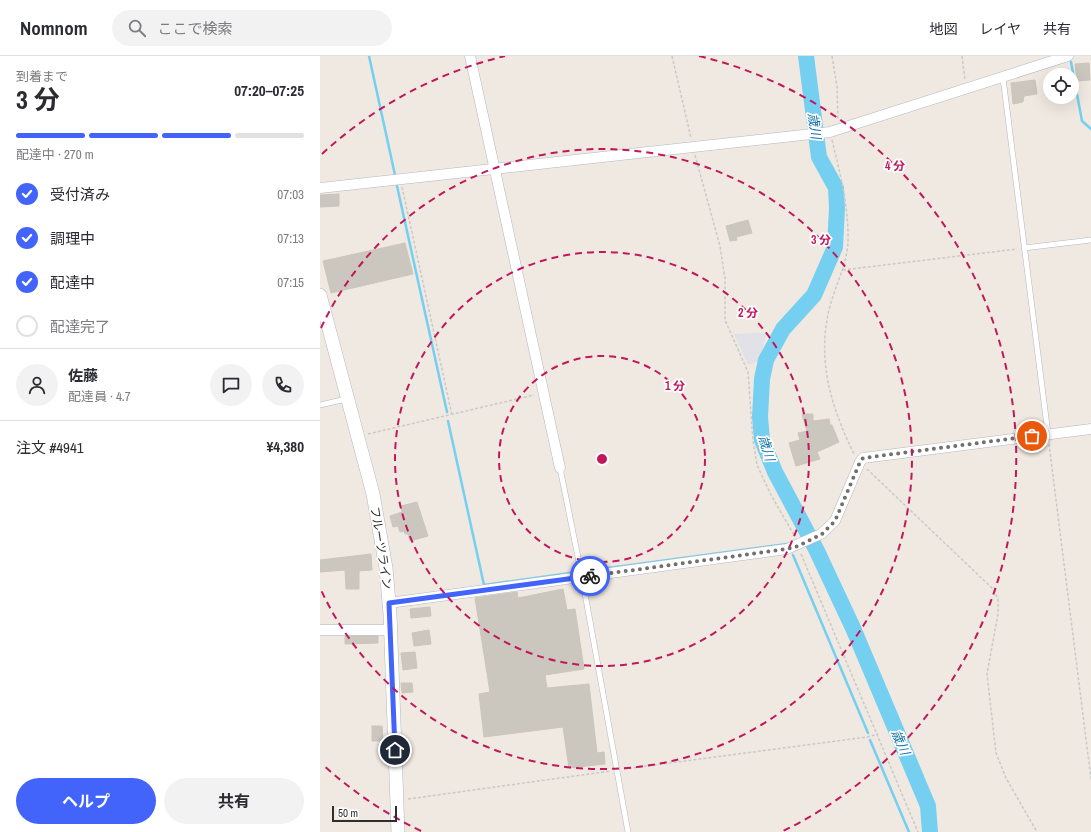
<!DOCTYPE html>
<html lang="ja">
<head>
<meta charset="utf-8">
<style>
	body { margin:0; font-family:"Archivo Narrow","Noto Sans JP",sans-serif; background:#f2f2f3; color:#2b2b33; height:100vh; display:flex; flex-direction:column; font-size:15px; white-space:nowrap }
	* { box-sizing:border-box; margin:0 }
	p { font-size:13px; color:#7c7c81 }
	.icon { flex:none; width:22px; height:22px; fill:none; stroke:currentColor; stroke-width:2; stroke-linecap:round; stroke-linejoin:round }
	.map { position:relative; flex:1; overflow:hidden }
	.drawer { display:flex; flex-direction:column; background:#fff; width:320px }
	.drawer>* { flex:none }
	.buttons { position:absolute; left:723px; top:12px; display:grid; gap:8px }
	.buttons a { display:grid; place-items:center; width:36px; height:36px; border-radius:50%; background:#fff; box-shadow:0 4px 16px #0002; font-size:20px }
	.scale { position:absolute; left:12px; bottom:10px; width:65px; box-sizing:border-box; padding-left:4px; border:2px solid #2e2e2e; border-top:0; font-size:11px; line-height:14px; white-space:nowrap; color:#2e2e2e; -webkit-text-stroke:3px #fff; paint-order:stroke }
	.pin { position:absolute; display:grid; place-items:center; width:34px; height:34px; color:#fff; margin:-17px; border:2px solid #fff; border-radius:50%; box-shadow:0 1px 4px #0007 }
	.courier { position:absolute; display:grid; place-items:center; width:40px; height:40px; margin:-20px; border:3px solid #4264fb; border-radius:50%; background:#fff; color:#222; box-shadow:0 1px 5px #0007 }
	.head em { font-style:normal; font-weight:700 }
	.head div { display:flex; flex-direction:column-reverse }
	.head { display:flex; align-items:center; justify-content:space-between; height:68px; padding:0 16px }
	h1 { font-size:26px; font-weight:700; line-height:30px }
	.bar { display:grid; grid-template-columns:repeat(4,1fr); gap:6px 4px; align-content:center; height:48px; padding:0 16px }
	.bar i { height:5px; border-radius:3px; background:#e1e1e2 }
	.bar .selected { background:#4264fb }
	.bar p { grid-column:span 4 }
	.line { display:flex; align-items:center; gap:10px; padding:0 16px; border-top:1px solid #e1e1e2 }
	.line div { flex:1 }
	.round { display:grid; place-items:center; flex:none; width:42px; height:42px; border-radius:21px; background:#f2f2f3 }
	ol { padding:0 16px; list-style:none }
	li { display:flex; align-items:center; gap:12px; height:44px }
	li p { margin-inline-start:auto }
	li .icon { padding:4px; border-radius:50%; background:#4264fb; color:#fff; stroke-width:4 }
	li:last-child { color:#7c7c81 }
	li i { width:22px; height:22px; border:2px solid #e1e1e2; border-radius:50% }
	.action { display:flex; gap:8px; margin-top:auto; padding:8px 16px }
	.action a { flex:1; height:46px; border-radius:24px; background:#4264fb; color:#fff; font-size:16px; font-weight:700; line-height:46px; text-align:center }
	.action a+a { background:#f2f2f3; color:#2b2b33 }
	header { display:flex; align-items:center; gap:24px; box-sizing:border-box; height:56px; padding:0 20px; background:#fff; border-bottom:1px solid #e1e1e2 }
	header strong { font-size:19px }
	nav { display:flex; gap:22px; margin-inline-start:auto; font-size:14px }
	.search { width:280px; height:36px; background:#f2f2f3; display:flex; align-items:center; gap:10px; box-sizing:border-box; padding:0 14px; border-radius:22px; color:#7c7c81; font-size:15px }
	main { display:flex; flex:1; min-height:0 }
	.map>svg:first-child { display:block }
	.industrial { fill:#e3e1e8 }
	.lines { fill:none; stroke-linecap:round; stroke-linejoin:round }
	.stream { stroke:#75cff0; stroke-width:2.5 }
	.river { stroke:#75cff0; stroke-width:16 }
	.building { fill:#cbc7bf; stroke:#cbc5ba }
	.service-casing { stroke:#b4b7c1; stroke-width:6 }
	.minor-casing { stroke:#b4b7c1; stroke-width:11 }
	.tertiary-casing { stroke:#b4b7c1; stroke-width:14 }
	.path { stroke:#c9c9c9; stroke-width:1.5; stroke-dasharray:3 2; stroke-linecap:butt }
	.service { stroke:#fff; stroke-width:5 }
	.minor { stroke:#fff; stroke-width:10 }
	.tertiary { stroke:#fff; stroke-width:13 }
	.done { stroke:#726f6d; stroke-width:4; stroke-dasharray:0 7.2 }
	.route { stroke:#4264fb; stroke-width:5 }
	.ring { fill:none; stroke:#c2185b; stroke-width:2; stroke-dasharray:7 5 }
	.labels { text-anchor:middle; stroke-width:3.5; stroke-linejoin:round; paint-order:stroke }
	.street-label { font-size:12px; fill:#2e2e2e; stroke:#fff }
	.water-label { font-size:13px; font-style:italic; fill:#0d6fa3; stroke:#fff }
	.centre { fill:#c2185b; stroke:#fff; stroke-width:2 }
	.ring-label { font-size:12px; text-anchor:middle; font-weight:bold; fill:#c2185b; stroke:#fff; stroke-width:3.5; stroke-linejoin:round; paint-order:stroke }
</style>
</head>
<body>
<header>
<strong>Nomnom</strong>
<div class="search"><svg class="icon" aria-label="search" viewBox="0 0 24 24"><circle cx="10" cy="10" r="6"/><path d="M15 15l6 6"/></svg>ここで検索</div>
<nav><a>地図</a><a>レイヤ</a><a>共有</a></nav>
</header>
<main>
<section class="drawer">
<div class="head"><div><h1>3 分</h1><p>到着まで</p></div><em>07:20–07:25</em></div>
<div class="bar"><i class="selected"></i><i class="selected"></i><i class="selected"></i><i></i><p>配達中 · 270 m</p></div>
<ol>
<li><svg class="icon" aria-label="check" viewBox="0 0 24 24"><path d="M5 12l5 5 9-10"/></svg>受付済み<p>07:03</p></li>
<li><svg class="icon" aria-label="check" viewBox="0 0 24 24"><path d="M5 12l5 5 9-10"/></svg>調理中<p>07:13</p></li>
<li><svg class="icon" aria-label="check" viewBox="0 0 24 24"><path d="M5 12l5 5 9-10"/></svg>配達中<p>07:15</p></li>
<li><i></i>配達完了</li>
</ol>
<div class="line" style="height:72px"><a class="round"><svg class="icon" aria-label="person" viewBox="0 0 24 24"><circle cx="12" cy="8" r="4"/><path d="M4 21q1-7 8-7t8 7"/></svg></a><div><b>佐藤</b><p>配達員 · 4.7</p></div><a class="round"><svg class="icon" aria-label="chat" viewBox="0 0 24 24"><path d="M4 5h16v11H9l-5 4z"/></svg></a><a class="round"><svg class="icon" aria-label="phone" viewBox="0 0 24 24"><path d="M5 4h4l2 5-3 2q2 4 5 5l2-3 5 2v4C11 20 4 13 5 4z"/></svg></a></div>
<div class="line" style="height:52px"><div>注文 #4941</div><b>¥4,380</b></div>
<div class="action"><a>ヘルプ</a><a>共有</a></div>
</section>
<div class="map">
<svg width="771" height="776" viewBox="0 0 771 776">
	<rect width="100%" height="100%" fill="#efe9e1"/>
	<polygon class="industrial" points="447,276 439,305 428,309 414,278"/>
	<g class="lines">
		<g class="stream">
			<polyline points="49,0 75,119"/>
			<polyline points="751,6 762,65 771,73"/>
			<polyline points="77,130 127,356"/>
			<polyline points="128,365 164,529 257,516"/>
			<polyline points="473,499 548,677"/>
			<polyline points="266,515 467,488"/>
			<polyline points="550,684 589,776"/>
		</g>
		<polyline class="river" points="486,0 499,101 516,132 517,152 515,191 494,239 463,273 446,304 442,323 440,361 442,384 455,416 496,493 533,572 608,750 610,776"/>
	</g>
	<g class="building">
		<polygon points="769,7 770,24 757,25 755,8"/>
		<polygon points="715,24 717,38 704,40 703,46 693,48 691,27"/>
		<polygon points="19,138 19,150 0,151 0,139"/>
		<polygon points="428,164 432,177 416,181 417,184 410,185 406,170"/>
		<polygon points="85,187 93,218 11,237 3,205"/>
		<polygon points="482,358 493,358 493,365 509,363 510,369 512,369 519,386 497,396 500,403 476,410 469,387 480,384 478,377 487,375"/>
		<polygon points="97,446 108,480 90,485 88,478 85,478 84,475 80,476 78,470 73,471 70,460 82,456 81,450"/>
		<polygon points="51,498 52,514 39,515 39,533 26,533 25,514 0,516 0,504"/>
		<polygon points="243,533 247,554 255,553 264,613 225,619 227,632 269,628 277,697 284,696 285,708 249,712 243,671 164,681 159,638 170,636 155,542 197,536 198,542"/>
		<polygon points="110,551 111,560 91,562 90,553"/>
		<polygon points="109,574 111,588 94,590 92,577"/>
		<polygon points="25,580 58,580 58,587 25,588"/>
		<polygon points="95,596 97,612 83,614 81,597"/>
		<polygon points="81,627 92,627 93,636 82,637"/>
		<polygon points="52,670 62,670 63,685 52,685"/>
	</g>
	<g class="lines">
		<g class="service-casing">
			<g id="service">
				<polyline points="683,22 728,378"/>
				<polyline points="704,192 771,184"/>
				<polyline points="0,349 26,343"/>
				<polyline points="240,412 262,521 308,776"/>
			</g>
		</g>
		<g class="minor-casing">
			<g id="minor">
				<polyline points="150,0 240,412"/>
				<polyline points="0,132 510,76 748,0"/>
				<polyline points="69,547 467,493 501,478 515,465 540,406 543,402 771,373"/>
				<polyline points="0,574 70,574"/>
			</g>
		</g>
		<g class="tertiary-casing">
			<polyline id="tertiary" points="0,239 53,438 66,512 70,558 78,776"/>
		</g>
		<g class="path">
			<polyline points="352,0 371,82"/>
			<polyline points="512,0 517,31 518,64"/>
			<polyline points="642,0 645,24"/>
			<path d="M 512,84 C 520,117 529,151 528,186 C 527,208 516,228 510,250 C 496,303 511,351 534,398"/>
			<polyline points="375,99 400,190 405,223 405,264 428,316 433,385 437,409 451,439 474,479"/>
			<polyline points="82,131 132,359"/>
			<polyline points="523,214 697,193"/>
			<polyline points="48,378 214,339"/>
			<polyline points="729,388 771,723"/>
			<polyline points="547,413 674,534 678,543 678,558 667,618 676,697 686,722 717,776"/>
			<polyline points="481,498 598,776"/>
			<polyline points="304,713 547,681 558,678"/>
			<polyline points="88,743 291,715"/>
		</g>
		<use href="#service" class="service"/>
		<use href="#minor" class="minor"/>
		<use href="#tertiary" class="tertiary"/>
	</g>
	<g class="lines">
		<polyline class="done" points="270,520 467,493 478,490 502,478 515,465 540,406 543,402 712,380"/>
		<polyline class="route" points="75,694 69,547 270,520"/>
	</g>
	<g class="ring">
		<circle cx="282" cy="403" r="103"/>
		<circle cx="282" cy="403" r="207"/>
		<path d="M1 272A310 310 0 1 1 1 534"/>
		<path d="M101 775A414 414 0 0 1 2 708M2 98A414 414 0 0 1 185 0M379 0A414 414 0 0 1 463 775"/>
	</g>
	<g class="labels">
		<g class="street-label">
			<text transform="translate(61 492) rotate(81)" y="4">フルーツライン</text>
		</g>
		<g class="water-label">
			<text transform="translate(495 70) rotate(82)" y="5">歳川</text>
			<text transform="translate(447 392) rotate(73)" y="5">歳川</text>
			<text transform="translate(581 686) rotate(67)" y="5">歳川</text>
		</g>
	</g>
	<circle cx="282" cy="403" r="6" class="centre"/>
	<g class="ring-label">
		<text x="575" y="114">4 分</text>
		<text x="501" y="188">3 分</text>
		<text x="428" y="261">2 分</text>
		<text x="355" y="334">1 分</text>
	</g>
</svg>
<div class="buttons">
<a><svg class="icon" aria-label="locate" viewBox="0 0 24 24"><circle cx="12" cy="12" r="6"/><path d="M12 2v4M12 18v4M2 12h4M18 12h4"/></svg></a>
</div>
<div class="scale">50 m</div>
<div class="pin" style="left:712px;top:380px;background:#ea580c"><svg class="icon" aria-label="bag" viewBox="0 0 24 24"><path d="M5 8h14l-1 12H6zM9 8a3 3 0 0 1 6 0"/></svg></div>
<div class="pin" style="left:75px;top:694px;background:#1f2937"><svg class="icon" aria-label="home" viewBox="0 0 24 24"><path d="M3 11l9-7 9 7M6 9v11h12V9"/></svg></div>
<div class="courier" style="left:270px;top:520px"><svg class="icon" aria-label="bike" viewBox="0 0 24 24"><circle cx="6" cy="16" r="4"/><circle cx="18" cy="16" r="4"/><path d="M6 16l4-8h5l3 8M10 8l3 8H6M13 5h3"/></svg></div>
</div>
</main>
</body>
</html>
